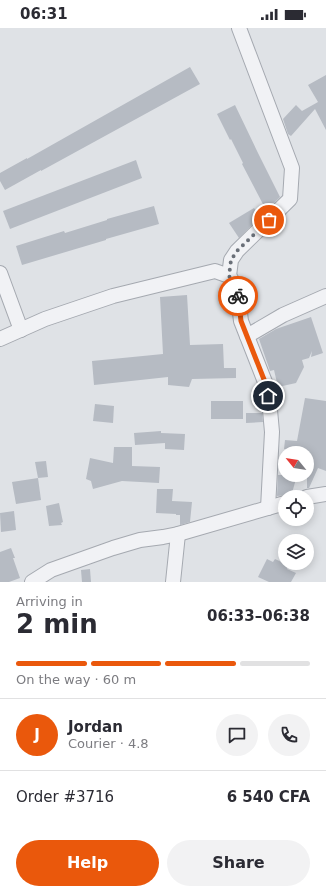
<!DOCTYPE html>
<html lang="en">
<head>
<meta charset="utf-8">
<style>
	body { margin:0; font-family:"DejaVu Sans",sans-serif; background:#f2f2f3; color:#2b2b33; height:100vh; display:flex; flex-direction:column; font-size:15px; white-space:nowrap }
	* { box-sizing:border-box; margin:0 }
	p { font-size:13px; color:#7c7c81 }
	.icon { flex:none; width:22px; height:22px; fill:none; stroke:currentColor; stroke-width:2; stroke-linecap:round; stroke-linejoin:round }
	.map { position:relative; height:554px; overflow:hidden }
	.details { display:flex; flex-direction:column; background:#fff; flex:1 }
	.details>* { flex:none }
	.needle { width:26px; rotate:300deg }
	.buttons { position:absolute; left:278px; top:418px; display:grid; gap:8px }
	.buttons a { display:grid; place-items:center; width:36px; height:36px; border-radius:50%; background:#fff; box-shadow:0 2px 10px #0003; font-size:20px }
	.pin { position:absolute; display:grid; place-items:center; width:34px; height:34px; color:#fff; margin:-17px; border:2px solid #fff; border-radius:50%; box-shadow:0 1px 4px #0007 }
	.courier { position:absolute; display:grid; place-items:center; width:40px; height:40px; margin:-20px; border:3px solid #ea580c; border-radius:50%; background:#fff; color:#222; box-shadow:0 1px 5px #0007 }
	.head em { font-style:normal; font-weight:600 }
	.head div { display:flex; flex-direction:column-reverse }
	.head { display:flex; align-items:center; justify-content:space-between; height:68px; padding:0 16px }
	h1 { font-size:26px; font-weight:600; line-height:30px }
	.bar { display:grid; grid-template-columns:repeat(4,1fr); gap:6px 4px; align-content:center; height:48px; padding:0 16px }
	.bar i { height:5px; border-radius:3px; background:#e1e1e2 }
	.bar .current { background:#ea580c }
	.bar p { grid-column:span 4 }
	.line { display:flex; align-items:center; gap:10px; padding:0 16px; border-top:1px solid #e1e1e2 }
	.line div { flex:1 }
	.round { display:grid; place-items:center; flex:none; width:42px; height:42px; border-radius:21px; background:#f2f2f3 }
	.cta { display:flex; gap:8px; margin-top:auto; padding:8px 16px }
	.cta a { flex:1; height:46px; border-radius:24px; background:#ea580c; color:#fff; font-size:16px; font-weight:600; line-height:46px; text-align:center }
	.cta a+a { background:#f2f2f3; color:#2b2b33 }
	.status { display:flex; justify-content:space-between; align-items:center; height:28px; padding:0 20px; background:#fff; direction:ltr }
	.status svg { height:11px; fill:currentColor }
	.map>svg:first-child { display:block }
	.building { fill:#b6bbc3 }
	.lines { fill:none; stroke-linecap:round; stroke-linejoin:round }
	.minor-casing { stroke:#a5a9b0; stroke-width:16 }
	.minor { stroke:#f1f2f5; stroke-width:14 }
	.done { stroke:#696f78; stroke-width:4; stroke-dasharray:0 7.2 }
	.route { stroke:#ea580c; stroke-width:5 }
</style>
</head>
<body>
<div class="status"><b>06:31</b><svg viewBox="0 0 49 12"><path d="M0 12V9h3v3zM5 12V6h3v6zM10 12V3h3v9zM15 12V0h3v12zM26 1h20v11H26zM47 4h2v5h-2z"/></svg></div>
<div class="map">
<svg width="326" height="554" viewBox="0 0 326 554">
	<rect width="100%" height="100%" fill="#dfe2e6"/>
	<g class="building">
		<polygon points="190,39 200,56 41,143 41,142 5,162 0,153 0,145 27,130 27,131"/>
		<polygon points="326,47 326,102 315,81 291,108 288,106 283,91 296,77 302,83 318,74 308,57"/>
		<polygon points="235,77 258,125 280,169 274,175 265,180 242,136 243,135 231,111 230,112 217,86"/>
		<polygon points="136,132 142,150 10,201 3,183"/>
		<polygon points="154,178 159,196 106,211 106,212 22,237 16,218 64,203 65,205 107,192 107,191"/>
		<polygon points="254,180 260,189 239,210 229,195"/>
		<polygon points="187,267 190,317 223,316 224,340 236,340 236,350 192,351 189,359 168,357 168,349 94,357 92,333 163,326 160,269"/>
		<polygon points="311,289 323,325 311,329 312,323 309,330 302,332 304,339 296,355 278,359 274,342 270,343 259,311 276,301"/>
		<polygon points="305,370 326,373 326,443 318,440 309,460 307,460 307,424 284,421 285,412 297,413"/>
		<rect x="211" y="373" width="32" height="18"/>
		<polygon points="95,376 114,378 113,395 93,393"/>
		<polygon points="246,385 262,385 263,394 246,395"/>
		<polygon points="161,403 161,405 185,406 184,422 165,421 165,415 135,417 134,405"/>
		<polygon points="114,419 132,419 132,438 160,439 159,455 122,453 93,461 91,453 86,451 90,430 113,435"/>
		<polygon points="46,433 48,449 38,450 35,434"/>
		<polygon points="278,447 297,447 291,469 287,467 277,468"/>
		<polygon points="38,450 41,472 16,476 12,454"/>
		<polygon points="157,461 173,461 172,473 192,474 190,494 180,497 180,487 176,487 176,486 156,485"/>
		<polygon points="59,475 63,494 61,495 62,497 49,498 46,478"/>
		<polygon points="14,483 16,502 1,504 0,485"/>
		<polygon points="11,520 15,530 13,530 20,550 9,554 0,554 0,524"/>
		<polygon points="267,531 273,534 275,531 288,537 287,541 296,545 291,554 269,554 258,549"/>
		<polygon points="90,541 91,554 82,554 81,542"/>
	</g>
	<g class="lines">
		<g class="minor-casing">
			<g id="minor">
				<polyline points="0,245 21,302"/>
				<polyline points="229,248 231,232 237,223 290,171 292,140 239,0"/>
				<polyline points="247,308 283,287 326,268"/>
				<polyline points="0,311 45,291 113,268 215,243 229,248 237,260 241,293 265,354 270,382 272,404 268,480"/>
				<polyline points="307,469 326,466"/>
				<polyline points="32,554 51,542 113,520 140,512 163,509 178,506 285,475"/>
				<polyline points="173,554 178,506"/>
			</g>
		</g>
		<use href="#minor" class="minor"/>
	</g>
	<g class="lines">
		<polyline class="done" points="238,268 237,260 229,248 231,232 237,223 269,192"/>
		<polyline class="route" points="238,268 241,293 265,354 268,368"/>
	</g>
</svg>
<div class="buttons">
<a><svg class="needle" viewBox="-14 -14 28 28"><path d="M0-13l5 13h-10z" fill="#e53935"/><path d="M0 13l5-13h-10z" fill="#7c7c81"/></svg></a>
<a><svg class="icon" aria-label="locate" viewBox="0 0 24 24"><circle cx="12" cy="12" r="6"/><path d="M12 2v4M12 18v4M2 12h4M18 12h4"/></svg></a>
<a><svg class="icon" aria-label="layers" viewBox="0 0 24 24"><path d="M12 4l9 5-9 5-9-5zM3 14l9 5 9-5"/></svg></a>
</div>
<div class="pin" style="left:269px;top:192px;background:#ea580c"><svg class="icon" aria-label="bag" viewBox="0 0 24 24"><path d="M5 8h14l-1 12H6zM9 8a3 3 0 0 1 6 0"/></svg></div>
<div class="pin" style="left:268px;top:368px;background:#1f2937"><svg class="icon" aria-label="home" viewBox="0 0 24 24"><path d="M3 11l9-7 9 7M6 9v11h12V9"/></svg></div>
<div class="courier" style="left:238px;top:268px"><svg class="icon" aria-label="bike" viewBox="0 0 24 24"><circle cx="6" cy="16" r="4"/><circle cx="18" cy="16" r="4"/><path d="M6 16l4-8h5l3 8M10 8l3 8H6M13 5h3"/></svg></div>
</div>
<section class="details">
<div class="head"><div><h1>2 min</h1><p>Arriving in</p></div><em>06:33–06:38</em></div>
<div class="bar"><i class="current"></i><i class="current"></i><i class="current"></i><i></i><p>On the way · 60 m</p></div>
<div class="line" style="height:72px"><b class="round" style="background:#ea580c;color:#fff">J</b><div><b>Jordan</b><p>Courier · 4.8</p></div><a class="round"><svg class="icon" aria-label="chat" viewBox="0 0 24 24"><path d="M4 5h16v11H9l-5 4z"/></svg></a><a class="round"><svg class="icon" aria-label="phone" viewBox="0 0 24 24"><path d="M5 4h4l2 5-3 2q2 4 5 5l2-3 5 2v4C11 20 4 13 5 4z"/></svg></a></div>
<div class="line" style="height:52px"><div>Order #3716</div><b>6 540 CFA</b></div>
<div class="cta"><a>Help</a><a>Share</a></div>
</section>
</body>
</html>
